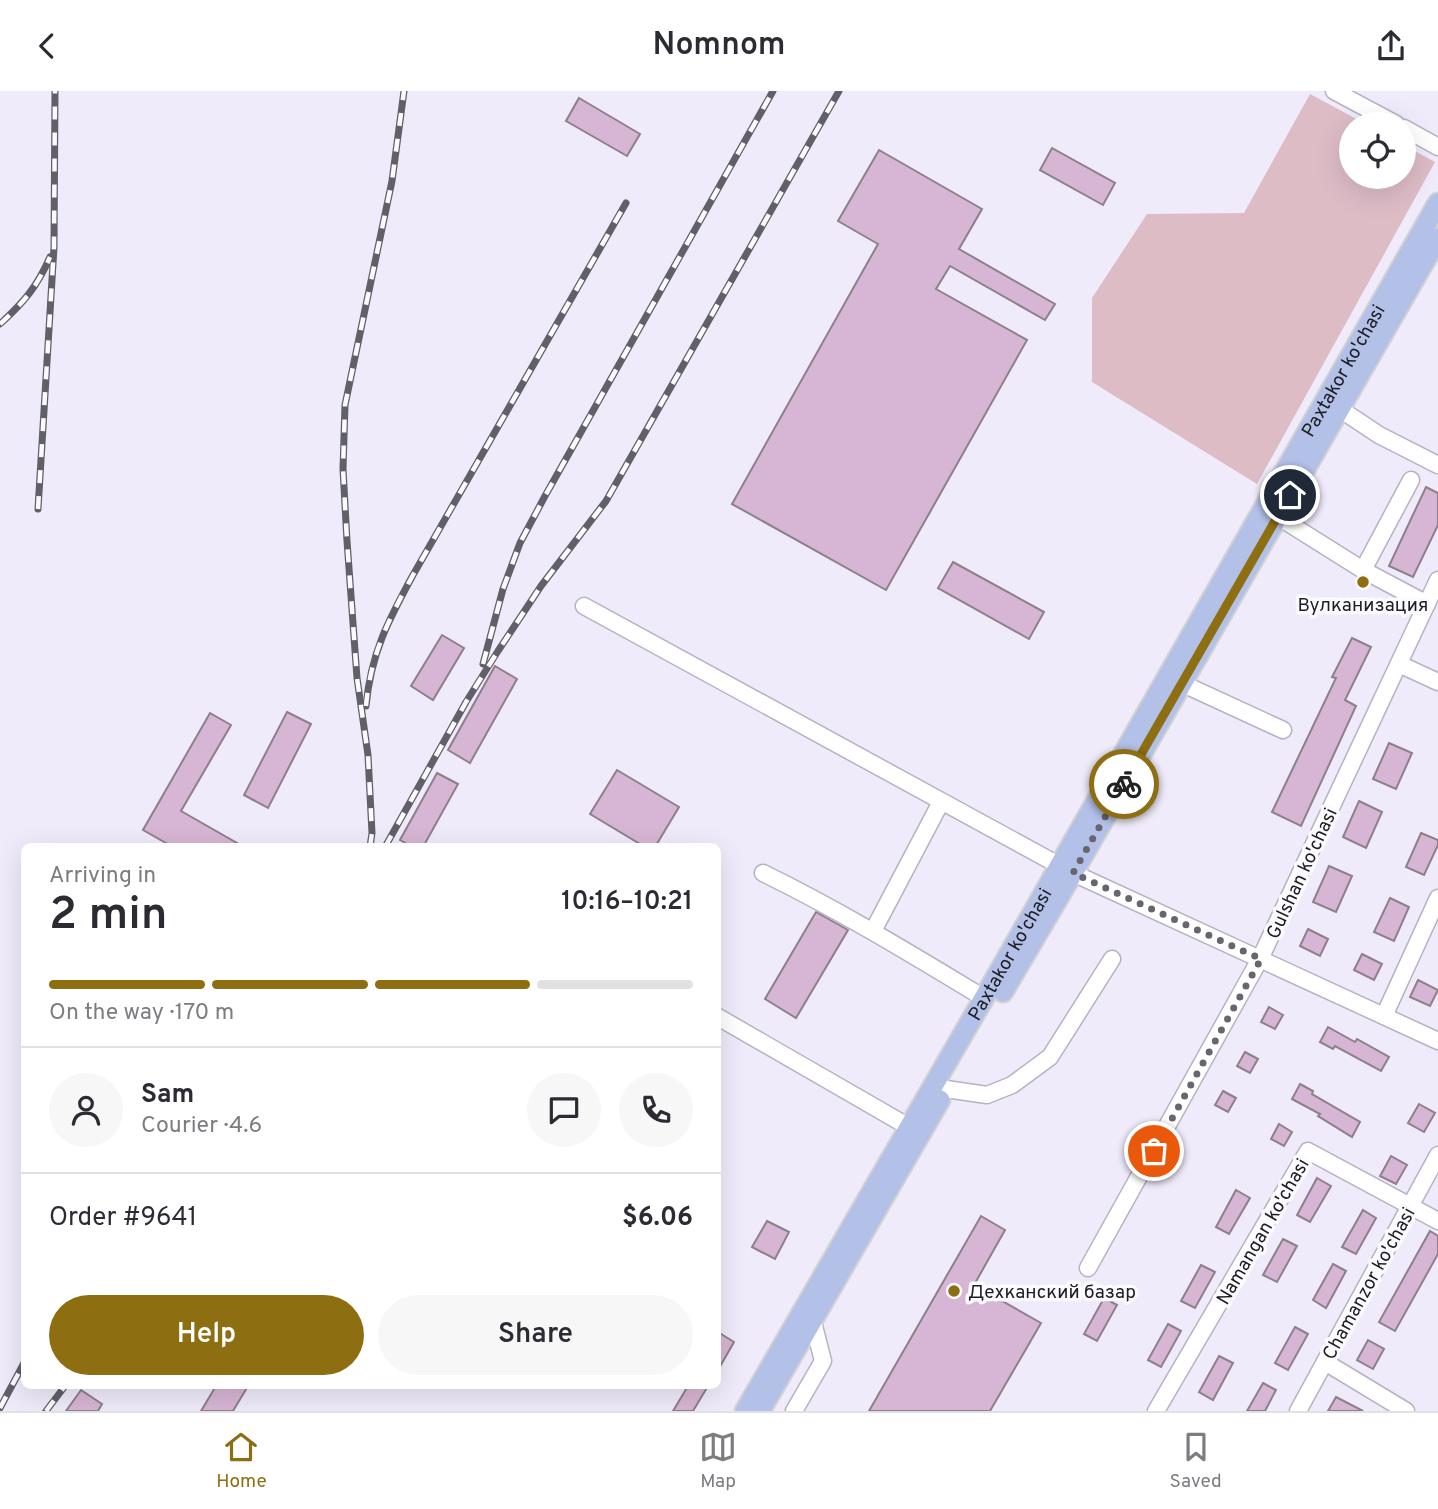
<!DOCTYPE html>
<html lang="en">
<head>
<meta charset="utf-8">
<style>
	body { margin:0; font-family:Overpass,sans-serif; background:#f7f7f7; color:#2b2b33; height:100vh; display:flex; flex-direction:column; font-size:26px; white-space:nowrap }
	* { box-sizing:border-box; margin:0 }
	p { font-size:23px; color:#7c7c81 }
	.icon { flex:none; width:38px; height:38px; fill:none; stroke:currentColor; stroke-width:2; stroke-linecap:round; stroke-linejoin:round }
	.map { position:relative; flex:1; overflow:hidden }
	.side { position:absolute; left:21px; top:752px; width:700px; height:546px; display:flex; flex-direction:column; background:#fff; border-radius:10px; box-shadow:0 7px 28px #0002 }
	.side>* { flex:none }
	.buttons { position:absolute; left:1339px; top:21px; display:grid; gap:14px }
	.buttons a { display:grid; place-items:center; width:77px; height:77px; border-radius:50%; background:#fff; box-shadow:0 7px 28px #0002; font-size:35px }
	.pin { position:absolute; display:grid; place-items:center; width:60px; height:60px; color:#fff; margin:-30px; border:4px solid #fff; border-radius:50%; box-shadow:0 2px 7px #0007 }
	.courier { position:absolute; display:grid; place-items:center; width:70px; height:70px; margin:-35px; border:5px solid #8d6e11; border-radius:50%; background:#fff; color:#222; box-shadow:0 2px 9px #0007 }
	.overview em { font-style:normal; font-weight:600 }
	.overview div { display:flex; flex-direction:column-reverse }
	.overview { display:flex; align-items:center; justify-content:space-between; height:119px; padding:0 28px }
	h1 { font-size:46px; font-weight:600; line-height:52px }
	.bar { display:grid; grid-template-columns:repeat(4,1fr); gap:10px 7px; align-content:center; height:84px; padding:0 28px }
	.bar i { height:9px; border-radius:5px; background:#e1e1e2 }
	.bar .selected { background:#8d6e11 }
	.bar p { grid-column:span 4 }
	.line { display:flex; align-items:center; gap:18px; padding:0 28px; border-top:2px solid #e1e1e2 }
	.line div { flex:1 }
	.round { display:grid; place-items:center; flex:none; width:74px; height:74px; border-radius:37px; background:#f7f7f7 }
	.button { display:flex; gap:14px; margin-top:auto; padding:14px 28px }
	.button a { flex:1; height:80px; border-radius:42px; background:#8d6e11; color:#fff; font-size:28px; font-weight:600; line-height:80px; text-align:center }
	.button a+a { background:#f7f7f7; color:#2b2b33 }
	header { display:flex; justify-content:space-between; align-items:center; height:91px; padding:0 28px; background:#fff; font-size:32px; font-weight:600 }
	.tab-bar { display:flex; justify-content:space-around; align-items:center; height:98px; border-top:2px solid #e1e1e2; background:#fff; font-size:19px; color:#7c7c81 }
	.tab-bar a { display:grid; justify-items:center; gap:4px }
	.tab-bar .selected { color:#8d6e11 }
	.map>svg:first-child { display:block }
	.green { fill:#ddbcc6 }
	.building { fill:#d7b5d4; stroke:#8c808a; stroke-width:2 }
	.lines { fill:none; stroke-linecap:round; stroke-linejoin:round }
	.minor-casing { stroke:#b7b2c1; stroke-width:19 }
	.major-casing { stroke:#d2d2d3; stroke-width:23 }
	.minor { stroke:#fff; stroke-width:16 }
	.major { stroke:#b3c0e8; stroke-width:19 }
	.rail-casing { stroke:#615f68; stroke-width:7 }
	.rail { stroke:#fbfafe; stroke-width:4.5; stroke-dasharray:13; stroke-linecap:butt }
	.done { stroke:#68656e; stroke-width:7; stroke-dasharray:0 12.6 }
	.route { stroke:#8d6e11; stroke-width:9 }
	.poi-dot { fill:#8d6e11; stroke:#fbfafe; stroke-width:2.5 }
	.labels { text-anchor:middle; stroke-width:7; stroke-linejoin:round; paint-order:stroke }
	.street-label { font-size:19px; fill:#1f1d23; stroke:#fbfafe }
	.poi-label { font-size:19px; fill:#1f1d23; stroke:#fbfafe }
</style>
</head>
<body>
<header><svg class="icon" aria-label="back" viewBox="0 0 24 24"><path d="M15 5l-7 7 7 7"/></svg>Nomnom<svg class="icon" aria-label="share" viewBox="0 0 24 24"><path d="M12 15V3M7 8l5-5 5 5M5 13v7h14v-7"/></svg></header>
<div class="map">
<svg width="1438" height="1320" viewBox="0 0 1438 1320">
	<rect width="100%" height="100%" fill="#efebfa"/>
	<polygon class="green" points="1310,3 1366,33 1351,33 1351,86 1404,86 1404,54 1435,71 1257,393 1092,291 1092,207 1147,123 1244,122"/>
	<g class="building">
		<polygon points="579,7 640,43 627,65 566,30"/>
		<polygon points="1052,57 1115,92 1103,114 1040,79"/>
		<polygon points="879,59 982,118 959,158 1055,213 1045,229 950,175 936,198 1027,249 886,499 732,413 878,153 838,130"/>
		<polygon points="1426,396 1438,402 1438,434 1413,486 1389,475"/>
		<polygon points="953,471 1044,521 1029,548 938,497"/>
		<polygon points="442,544 464,557 433,609 411,595"/>
		<polygon points="1352,547 1371,556 1345,609 1356,615 1301,735 1272,721 1336,587 1332,586"/>
		<polygon points="495,575 517,588 470,672 448,659"/>
		<polygon points="287,621 311,633 268,717 244,704"/>
		<polygon points="210,622 231,634 181,720 244,756 173,756 143,739"/>
		<polygon points="1389,652 1412,662 1396,698 1373,688"/>
		<polygon points="617,679 679,716 655,756 645,756 590,723"/>
		<polygon points="437,682 458,693 423,756 412,756 400,749"/>
		<polygon points="1359,710 1382,721 1366,757 1343,746"/>
		<polygon points="1421,742 1438,749 1438,754 1424,784 1406,776"/>
		<polygon points="1329,775 1352,785 1336,821 1313,811"/>
		<polygon points="1390,807 1409,816 1394,850 1374,841"/>
		<polygon points="816,821 848,839 796,927 765,908"/>
		<polygon points="1308,838 1328,848 1320,865 1300,855"/>
		<polygon points="1362,863 1382,873 1374,889 1354,879"/>
		<polygon points="1418,889 1438,899 1430,915 1410,906"/>
		<polygon points="1269,916 1283,924 1275,938 1261,931"/>
		<polygon points="1328,936 1355,951 1357,948 1389,966 1381,980 1335,955 1333,958 1320,951"/>
		<polygon points="1245,961 1258,968 1250,982 1237,975"/>
		<polygon points="1300,993 1313,1000 1312,1003 1360,1031 1352,1046 1318,1025 1320,1023 1292,1008"/>
		<polygon points="1223,1000 1236,1007 1228,1021 1215,1014"/>
		<polygon points="1419,1013 1435,1022 1424,1041 1408,1032"/>
		<polygon points="1279,1033 1292,1041 1284,1055 1271,1048"/>
		<polygon points="1391,1065 1407,1074 1396,1093 1380,1085"/>
		<polygon points="1317,1087 1331,1095 1310,1131 1297,1124"/>
		<polygon points="1236,1099 1250,1107 1229,1143 1216,1136"/>
		<polygon points="1363,1119 1376,1127 1356,1163 1342,1156"/>
		<polygon points="981,1125 1005,1139 974,1194 1041,1232 990,1320 869,1320"/>
		<polygon points="767,1130 789,1141 775,1168 752,1156"/>
		<polygon points="1430,1140 1438,1145 1438,1163 1395,1240 1379,1231"/>
		<polygon points="1283,1148 1297,1155 1277,1191 1263,1184"/>
		<polygon points="1333,1173 1346,1180 1326,1217 1313,1209"/>
		<polygon points="1201,1174 1215,1181 1195,1217 1181,1210"/>
		<polygon points="1104,1207 1117,1214 1097,1250 1084,1243"/>
		<polygon points="1168,1233 1181,1240 1161,1276 1148,1269"/>
		<polygon points="1295,1236 1308,1243 1288,1279 1275,1272"/>
		<polygon points="718,1241 734,1251 718,1279"/>
		<polygon points="1368,1249 1384,1258 1373,1278 1357,1269"/>
		<polygon points="1219,1265 1233,1272 1213,1309 1199,1301"/>
		<polygon points="1263,1292 1276,1299 1265,1320 1247,1320"/>
		<polygon points="216,1295 248,1295 233,1320 201,1320"/>
		<polygon points="688,1295 708,1295 693,1320 673,1320"/>
		<polygon points="81,1299 102,1313 98,1320 66,1320"/>
		<polygon points="1336,1306 1363,1320 1328,1320"/>
	</g>
	<g class="lines">
		<g class="minor-casing">
			<g id="minor">
				<polyline points="1334,0 1396,33"/>
				<polyline points="1404,37 1438,56"/>
				<polyline points="1340,318 1379,344 1438,374"/>
				<polyline points="1277,425 1363,479 1427,513"/>
				<polyline points="1363,479 1411,389"/>
				<polyline points="584,515 1073,782 1438,950"/>
				<polyline points="1399,573 1438,591"/>
				<polyline points="1181,592 1283,639"/>
				<path d="M 763,782 C 839,819 911,863 984,907"/>
				<polyline points="873,840 941,711"/>
				<polyline points="1384,925 1438,807"/>
				<polyline points="718,926 909,1036"/>
				<polyline points="946,998 987,1004 1012,994 1050,966 1112,868"/>
				<polyline points="1088,1177 1260,868 1438,489"/>
				<polyline points="1325,1271 1406,1320"/>
				<polyline points="794,1320 823,1270 813,1231"/>
				<polyline points="1156,1320 1308,1060 1438,1130"/>
				<polyline points="1298,1320 1438,1064"/>
			</g>
		</g>
		<g class="major-casing">
			<g id="major">
				<polyline points="1003,901 1073,782 1438,147"/>
				<path id="s1" d="M 745,1320 L 984,907 L 1438,112"/>
				<polyline points="760,1320 940,1009"/>
			</g>
		</g>
		<use href="#minor" class="minor"/>
		<use href="#major" class="major"/>
		<g class="rail-casing">
			<g id="rail">
				<path d="M 0,233 C 24,211 37,196 50,166"/>
				<polyline points="38,418 54,156 55,0"/>
				<polyline points="483,573 503,498 520,452 545,405 773,0"/>
				<path d="M 366,615 C 371,562 388,530 413,484 L 626,112"/>
				<polyline points="370,756 372,742 368,664 357,587 347,450 343,378 345,314 392,90 404,0"/>
				<polyline points="385,756 466,611 498,560 541,495 606,410 839,0"/>
				<polyline points="0,1317 24,1272"/>
				<polyline points="46,1320 65,1295"/>
			</g>
		</g>
		<use href="#rail" class="rail"/>
	</g>
	<g class="lines">
		<polyline class="done" points="1124,693 1073,782 1261,868 1154,1060"/>
		<polyline class="route" points="1124,693 1290,404"/>
	</g>
	<g class="poi-dot">
		<circle cx="1363" cy="491" r="7"/>
		<circle cx="954" cy="1200" r="7"/>
	</g>
	<g class="labels">
		<g class="street-label">
			<text dy="7" stroke="none"><textPath href="#s1" startOffset="1200">Paxtakor ko'chasi</textPath></text>
			<text transform="translate(1301 782) rotate(-65)" y="7">Gulshan ko'chasi</text>
			<text dy="7" stroke="none"><textPath href="#s1" startOffset="528">Paxtakor ko'chasi</textPath></text>
			<text transform="translate(1262 1140) rotate(-60)" y="7">Namangan ko'chasi</text>
			<text transform="translate(1368 1192) rotate(-61)" y="7">Chamanzor ko'chasi</text>
		</g>
		<g class="poi-label">
			<text x="1363" y="520">Вулканизация</text>
			<text x="968" y="1207" text-anchor="start">Дехканский базар</text>
		</g>
	</g>
</svg>
<div class="buttons">
<a><svg class="icon" aria-label="locate" viewBox="0 0 24 24"><circle cx="12" cy="12" r="6"/><path d="M12 2v4M12 18v4M2 12h4M18 12h4"/></svg></a>
</div>
<div class="pin" style="left:1154px;top:1060px;background:#ea580c"><svg class="icon" aria-label="bag" viewBox="0 0 24 24"><path d="M5 8h14l-1 12H6zM9 8a3 3 0 0 1 6 0"/></svg></div>
<div class="pin" style="left:1290px;top:404px;background:#1f2937"><svg class="icon" aria-label="home" viewBox="0 0 24 24"><path d="M3 11l9-7 9 7M6 9v11h12V9"/></svg></div>
<div class="courier" style="left:1124px;top:693px"><svg class="icon" aria-label="bike" viewBox="0 0 24 24"><circle cx="6" cy="16" r="4"/><circle cx="18" cy="16" r="4"/><path d="M6 16l4-8h5l3 8M10 8l3 8H6M13 5h3"/></svg></div>
<section class="side">
<div class="overview"><div><h1>2 min</h1><p>Arriving in</p></div><em>10:16–10:21</em></div>
<div class="bar"><i class="selected"></i><i class="selected"></i><i class="selected"></i><i></i><p>On the way · 170 m</p></div>
<div class="line" style="height:126px"><a class="round"><svg class="icon" aria-label="person" viewBox="0 0 24 24"><circle cx="12" cy="8" r="4"/><path d="M4 21q1-7 8-7t8 7"/></svg></a><div><b>Sam</b><p>Courier · 4.6</p></div><a class="round"><svg class="icon" aria-label="chat" viewBox="0 0 24 24"><path d="M4 5h16v11H9l-5 4z"/></svg></a><a class="round"><svg class="icon" aria-label="phone" viewBox="0 0 24 24"><path d="M5 4h4l2 5-3 2q2 4 5 5l2-3 5 2v4C11 20 4 13 5 4z"/></svg></a></div>
<div class="line" style="height:91px"><div>Order #9641</div><b>$6.06</b></div>
<div class="button"><a>Help</a><a>Share</a></div>
</section>
</div>
<nav class="tab-bar">
<a class="selected"><svg class="icon" aria-label="home" viewBox="0 0 24 24"><path d="M3 11l9-7 9 7M6 9v11h12V9"/></svg>Home</a>
<a><svg class="icon" aria-label="map" viewBox="0 0 24 24"><path d="M3 6l6-2 6 2 6-2v14l-6 2-6-2-6 2zM9 4v14M15 6v14"/></svg>Map</a>
<a><svg class="icon" aria-label="saved" viewBox="0 0 24 24"><path d="M7 4h10v16l-5-4-5 4z"/></svg>Saved</a>
</nav>
</body>
</html>
